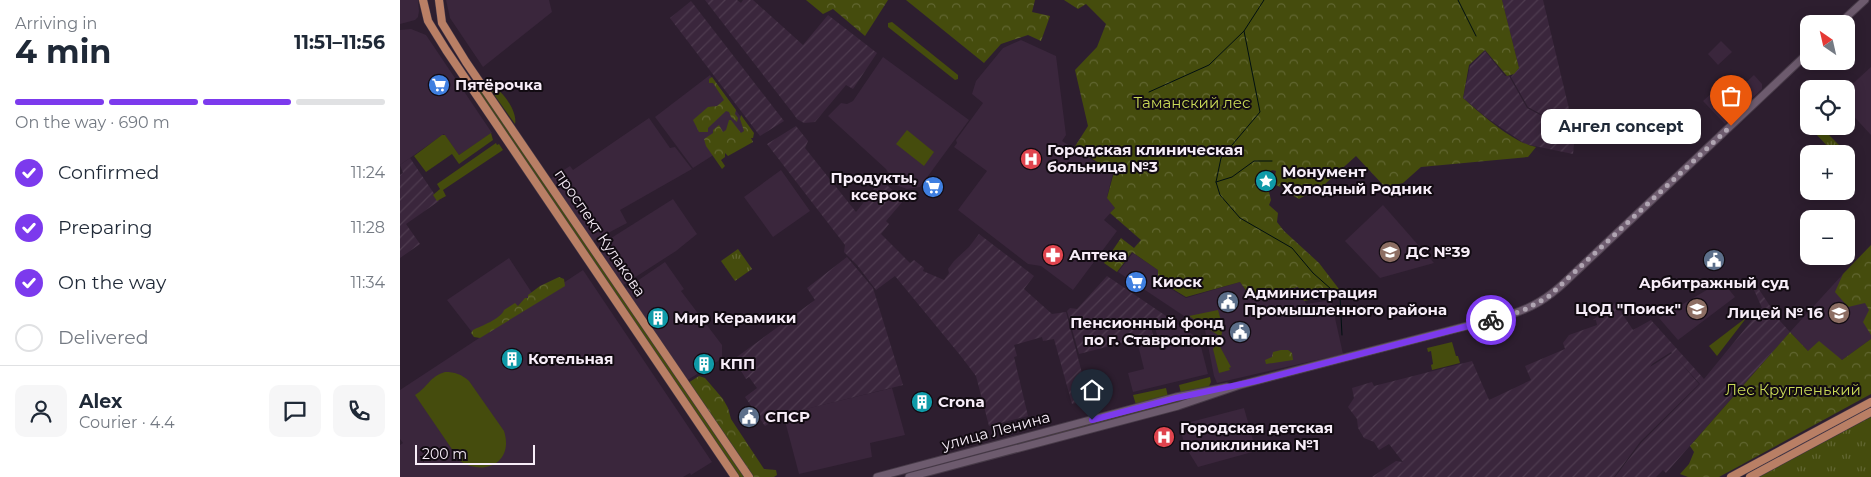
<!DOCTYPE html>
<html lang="en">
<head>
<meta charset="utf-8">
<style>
	body { margin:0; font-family:Montserrat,sans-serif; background:#f6f6f7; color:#1f2937; height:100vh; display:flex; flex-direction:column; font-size:19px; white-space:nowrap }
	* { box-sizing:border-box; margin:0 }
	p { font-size:16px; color:#747a83 }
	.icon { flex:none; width:28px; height:28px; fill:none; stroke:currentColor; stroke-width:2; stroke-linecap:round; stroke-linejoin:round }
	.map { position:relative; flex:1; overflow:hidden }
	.sheet { display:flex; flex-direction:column; background:#fff; width:400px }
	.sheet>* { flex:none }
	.needle { width:32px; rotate:326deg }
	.buttons { position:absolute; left:1400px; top:15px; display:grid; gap:10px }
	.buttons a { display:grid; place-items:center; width:55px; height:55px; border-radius:10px; background:#fff; box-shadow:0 2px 12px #0003; font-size:25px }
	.scale { position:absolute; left:15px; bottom:12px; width:120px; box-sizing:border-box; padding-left:5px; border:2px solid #f7edf8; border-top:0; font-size:14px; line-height:18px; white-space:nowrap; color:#f7edf8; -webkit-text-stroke:4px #120b12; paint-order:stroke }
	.pin { position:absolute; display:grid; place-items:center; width:42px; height:42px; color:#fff; margin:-51px -21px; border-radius:50% 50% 50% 0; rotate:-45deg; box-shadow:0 0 5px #0007 }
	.pin .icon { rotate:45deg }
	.courier { position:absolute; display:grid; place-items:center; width:50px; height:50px; margin:-25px; border:4px solid #7c3aed; border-radius:50%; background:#fff; color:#222; box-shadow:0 1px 6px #0007 }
	.bubble { position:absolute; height:35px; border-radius:10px; background:#fff; box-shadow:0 2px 12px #0003; font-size:16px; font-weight:700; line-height:35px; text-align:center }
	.headline em { font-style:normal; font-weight:700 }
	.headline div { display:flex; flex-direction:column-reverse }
	.headline { display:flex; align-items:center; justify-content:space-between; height:85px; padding:0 15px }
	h1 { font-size:32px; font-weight:700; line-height:38px }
	.bar { display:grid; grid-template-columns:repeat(4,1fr); gap:8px 5px; align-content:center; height:60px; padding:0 15px }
	.bar i { height:6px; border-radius:4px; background:#e0e1e3 }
	.bar .selected { background:#7c3aed }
	.bar p { grid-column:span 4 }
	.line { display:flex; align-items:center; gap:12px; padding:0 15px; border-top:1px solid #e0e1e3 }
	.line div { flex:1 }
	.round { display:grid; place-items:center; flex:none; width:52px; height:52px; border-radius:10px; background:#f6f6f7 }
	ol { padding:0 15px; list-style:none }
	li { display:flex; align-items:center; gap:15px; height:55px }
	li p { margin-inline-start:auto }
	li .icon { padding:5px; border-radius:50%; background:#7c3aed; color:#fff; stroke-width:4 }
	li:last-child { color:#747a83 }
	li i { width:28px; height:28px; border:2px solid #e0e1e3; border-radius:50% }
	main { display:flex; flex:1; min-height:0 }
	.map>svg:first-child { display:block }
	.built { fill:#3a263c }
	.industrial { fill:url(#industrial-furrows) }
	.grass { fill:#454c0d }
	.forest { fill:url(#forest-crowns) }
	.park { fill:url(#park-tufts) }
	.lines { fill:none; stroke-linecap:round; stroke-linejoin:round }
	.stream { stroke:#010f11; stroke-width:1 }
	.secondary-casing { stroke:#473a48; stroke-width:9 }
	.primary-casing { stroke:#473a48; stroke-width:9 }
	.secondary { stroke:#6d5b6e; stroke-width:7 }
	.primary { stroke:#b97f65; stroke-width:8 }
	.done { stroke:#b0a5b2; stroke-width:5; stroke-dasharray:0 9 }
	.route { stroke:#7c3aed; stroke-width:6 }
	.labels { text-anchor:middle; stroke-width:4; stroke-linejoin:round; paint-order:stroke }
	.poi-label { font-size:15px; font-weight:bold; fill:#f7edf8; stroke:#120b12; text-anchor:start }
	.park-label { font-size:15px; fill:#cada57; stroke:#120b12 }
	.street-label { font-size:15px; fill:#f7edf8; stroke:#120b12 }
</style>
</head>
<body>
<main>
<section class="sheet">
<div class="headline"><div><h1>4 min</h1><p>Arriving in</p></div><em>11:51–11:56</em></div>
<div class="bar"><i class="selected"></i><i class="selected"></i><i class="selected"></i><i></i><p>On the way · 690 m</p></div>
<ol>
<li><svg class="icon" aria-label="check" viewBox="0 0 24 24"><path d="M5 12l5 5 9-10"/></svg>Confirmed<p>11:24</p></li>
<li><svg class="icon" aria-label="check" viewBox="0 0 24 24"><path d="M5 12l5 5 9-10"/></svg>Preparing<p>11:28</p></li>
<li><svg class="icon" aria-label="check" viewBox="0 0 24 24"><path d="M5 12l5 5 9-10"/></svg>On the way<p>11:34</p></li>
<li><i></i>Delivered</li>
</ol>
<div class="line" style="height:90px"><a class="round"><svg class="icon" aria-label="person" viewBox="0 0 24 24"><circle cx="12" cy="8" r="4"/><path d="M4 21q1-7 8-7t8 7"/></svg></a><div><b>Alex</b><p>Courier · 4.4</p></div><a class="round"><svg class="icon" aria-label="chat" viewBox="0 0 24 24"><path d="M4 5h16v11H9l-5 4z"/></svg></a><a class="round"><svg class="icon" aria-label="phone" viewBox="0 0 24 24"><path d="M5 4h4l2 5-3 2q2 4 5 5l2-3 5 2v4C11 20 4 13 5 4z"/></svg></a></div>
</section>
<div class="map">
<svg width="1471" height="477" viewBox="0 0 1471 477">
	<defs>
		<pattern id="industrial-furrows" width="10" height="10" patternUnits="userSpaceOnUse" patternTransform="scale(1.25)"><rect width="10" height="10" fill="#3a263c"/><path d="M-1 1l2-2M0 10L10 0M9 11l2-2" fill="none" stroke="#4e3b4f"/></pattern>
		<pattern id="forest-crowns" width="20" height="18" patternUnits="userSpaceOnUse" patternTransform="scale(1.25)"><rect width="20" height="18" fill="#454c0d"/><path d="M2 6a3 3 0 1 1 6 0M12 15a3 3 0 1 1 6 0" fill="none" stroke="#616631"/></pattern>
		<pattern id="park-tufts" width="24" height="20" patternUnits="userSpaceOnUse" patternTransform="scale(1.25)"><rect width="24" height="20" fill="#454c0d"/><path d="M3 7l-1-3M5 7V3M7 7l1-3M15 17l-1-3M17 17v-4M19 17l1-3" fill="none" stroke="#616631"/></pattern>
	</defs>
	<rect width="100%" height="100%" fill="#2d1e2f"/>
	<g class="built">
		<polygon points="0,0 18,0 19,11 18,17 15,20 0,24"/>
		<polygon points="46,0 149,0 152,12 83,67 50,18"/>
		<polygon points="11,29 26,35 92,133 59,155 44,134 0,165 0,30"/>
		<polygon points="621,40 656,56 666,135 662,141 713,173 707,197 715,208 704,220 717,231 673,290 641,266 628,264 558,210 587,171 554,147 557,143 556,140 583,103 572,94 576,81 603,48"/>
		<polygon points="1321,41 1332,52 1318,65 1308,54"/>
		<polygon points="483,57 569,120 520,187 507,189 496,185 486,169 428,116 441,103 447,104 453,101"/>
		<polygon points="1471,67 1471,135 1446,108 1446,90"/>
		<polygon points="310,75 351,131 293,168 255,117"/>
		<polygon points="1354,75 1362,84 1362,89 1325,124 1303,101 1329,77 1340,88"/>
		<polygon points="249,118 270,148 275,147 292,169 220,210 227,223 193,241 150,179 170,166 173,170"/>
		<polygon points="381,170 410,211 373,237 344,197"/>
		<polygon points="273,199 297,234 276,251 223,285 197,247"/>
		<polygon points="983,205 1034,263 980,278 945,241"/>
		<polygon points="733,253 758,270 758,281 786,298 840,282 852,300 899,287 906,304 931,300 943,354 817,383 814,376 805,330 718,272"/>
		<polygon points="109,258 134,296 75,336 47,300"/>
		<polygon points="265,262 284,289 281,291 322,345 322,357 318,361 286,381 224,290"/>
		<polygon points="183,270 312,462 291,475 290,473 283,477 0,477 0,445 3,443 0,439 0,390"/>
		<polygon points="1443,274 1471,294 1471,339 1442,360 1408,351 1390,332"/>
		<polygon points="1322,281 1335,297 1278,340 1259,318"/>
		<polygon points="772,320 799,339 808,374 733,392 728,373 744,369 737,341 757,335 755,328 763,327 763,323"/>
		<polygon points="492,388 505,435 470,443 472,457 399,474 385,421 382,421 381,418 402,413 401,410"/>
		<polygon points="844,408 856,451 798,467 785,446 779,425"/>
	</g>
	<g class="industrial">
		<polygon points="305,0 337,0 341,3 343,0 353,0 403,45 428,15 477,53 453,89 446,85 415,122 404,123 397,119 392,112"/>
		<polygon points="1102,0 1143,0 1175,134 1173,154 1125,144 1087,118 1063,98 1070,66 1085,51 1105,76 1109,76 1127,108 1146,118 1160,130 1172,127 1160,129 1146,117 1128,107 1111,77 1119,68"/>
		<polygon points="291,1 384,121 360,136 270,18"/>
		<polygon points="396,126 408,141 405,148 456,212 481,180 504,200 486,221 489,224 481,234 510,263 514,260 524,268 523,271 544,280 549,273 548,269 554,261 569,247 579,234 634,276 624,289 652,314 666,312 689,400 672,404 654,339 643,341 642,337 614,345 617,356 614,357 628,416 589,426 576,376 560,355 495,276 476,290 457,265 444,252 445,245 367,144"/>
		<polygon points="10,158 39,201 6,224 20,244 0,258 0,175 3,173 0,165"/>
		<polygon points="447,257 473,288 503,385 402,410 402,412 381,418 380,417 365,426 345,397 357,388 349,377 346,379 334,359 415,300 407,288"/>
		<polygon points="707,276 769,318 750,323 753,335 679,354 667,311 670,308 677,309"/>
		<polygon points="1358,288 1380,321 1390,332 1266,473 1263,470 1256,477 1215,477 1241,443 1300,384 1271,352 1252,364 1250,367 1272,353 1299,384 1240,442 1214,477 972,477 996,461 1003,462 989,444 979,450 974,442 964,438 958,428 957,419 948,407 954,398 952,388 972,382 974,386 1072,361 1089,400 1131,380 1125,366 1165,349 1163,343 1169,335 1197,325 1196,320 1193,320 1215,303 1233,330 1251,320 1304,379 1362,308 1354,290"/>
	</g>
	<g class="grass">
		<polygon points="492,22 558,75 558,79 555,80 488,27 488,23"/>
		<polygon points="77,83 345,477 338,477 75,87"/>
		<path d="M 88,86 C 101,86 118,112 115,124 Z"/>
		<polygon points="507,130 534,152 524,166 496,144"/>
		<polygon points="91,133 93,140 59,164 52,154 26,172 14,156 42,135 45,135 59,155"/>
		<polygon points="96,143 97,145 99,144 103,150 43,190 46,196 37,201 33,195 40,189 37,184"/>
		<polygon points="818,310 823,328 821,337 789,316"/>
		<polygon points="1347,317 1317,356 1309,346"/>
		<polygon points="1052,342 1056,356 1058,356 1060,363 1032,370 1031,365 1033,364 1031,351 1028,352 1027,348"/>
		<polygon points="818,343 831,367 829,368 830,370 819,373 813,349"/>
		<path d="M 45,372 C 55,372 61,374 69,381 L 104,431 C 114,462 85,477 60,461 L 15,395 C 28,387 29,377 45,372 Z"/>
		<polygon points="810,377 811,382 809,386 781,393 779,385"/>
		<polygon points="766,388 768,397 736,405 733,395"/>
		<polygon points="794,396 794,399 609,447 609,445"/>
	</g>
	<g class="forest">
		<polygon points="406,0 488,0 465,36 433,9 423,14"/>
		<polygon points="506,0 635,0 632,12 650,16 641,41 628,35 601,44 584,63"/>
		<path d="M 664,0 L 1102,0 L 1119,68 L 1114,74 L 1107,76 L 1085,50 L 1069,65 L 1063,98 C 1080,113 1113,143 1136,147 L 1128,157 L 1021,167 L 1003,183 L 985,187 L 956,156 L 925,184 L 899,199 L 890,194 L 889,188 L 882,182 L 880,187 L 876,185 L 874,179 L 876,171 L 872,170 L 861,180 L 859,187 L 863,191 L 869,192 L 871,200 L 869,205 L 878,213 L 877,222 L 884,231 L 919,263 L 942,293 L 904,301 L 898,287 L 852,299 L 840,282 L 786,297 L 758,280 L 758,270 L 732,252 L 717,272 L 704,263 L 721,238 L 734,248 L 741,240 L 710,213 L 715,208 L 707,198 L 714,172 L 674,148 L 688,126 L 675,70 L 697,47 L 706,24 L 686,4 L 678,9 Z"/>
		<polygon points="312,77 336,110 335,114 338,118 337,122 331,117 329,112 326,111 308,128 308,132 299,132 293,120 308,107 317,106 324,100 313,83 309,83 309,79"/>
		<polygon points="341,115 354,133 353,138 351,138 353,142 328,156 325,153 325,157 321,160 325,166 322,169 306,146 304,139 313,133 313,130 319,125 323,132 326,130 329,120 331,120 341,133 344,131 340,119"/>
		<polygon points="1471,245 1471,335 1463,322 1469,310 1465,303 1448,307 1435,292 1443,274"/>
		<path d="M 159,277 L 164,279 L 165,286 L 80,338 L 74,337 L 71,333 L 73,330 C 81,326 101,319 104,310 L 115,303 L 118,306 L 125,298 L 128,298 L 128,295 L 140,286 Z"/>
		<polygon points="1390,332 1408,351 1419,341 1442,360 1471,339 1471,394 1319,477 1288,477 1280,474 1289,464 1294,452 1290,446"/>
		<polygon points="881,350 888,350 892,353 893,360 866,364 865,360 872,357 873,352"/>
		<polygon points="299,376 305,378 323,399 328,408 331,419 364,469 376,470 377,475 374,477 352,477 288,383"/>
	</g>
	<g class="park">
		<polygon points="1420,126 1449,155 1446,157 1446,154 1435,154 1414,132"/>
		<polygon points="338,249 352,269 335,281 321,261"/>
		<polygon points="1471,417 1471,477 1359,477"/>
	</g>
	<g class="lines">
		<g class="stream">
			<polyline points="864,0 844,31 860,112 821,158 816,182 820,195 840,218 892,248 913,273 940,297 942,335"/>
			<polyline points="1058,0 1076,36"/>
			<polyline points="749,92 809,65 844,31"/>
			<polyline points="816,182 832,177 854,161 872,161"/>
		</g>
		<g class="secondary-casing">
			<g id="secondary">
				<polyline points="1439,24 1465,0"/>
				<polyline points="477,477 776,397 827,387"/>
				<path d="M 509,477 L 778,406 L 840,385 L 1109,315 C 1132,308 1148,298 1165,282 L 1409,52"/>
			</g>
		</g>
		<g class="primary-casing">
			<g id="primary">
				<polyline points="23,0 28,21 46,50 335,477"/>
				<polyline points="39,0 42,23 66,62 349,477"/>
				<polyline points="1331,477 1471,402"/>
				<polyline points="1350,477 1471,412"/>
			</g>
		</g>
		<use href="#secondary" class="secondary"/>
		<use href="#primary" class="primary"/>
	</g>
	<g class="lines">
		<polyline class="done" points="1091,320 1122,311 1148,297 1331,126"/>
		<polyline class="route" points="692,420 776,398 856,381 1091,320"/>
	</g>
	<defs>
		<g id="supermarket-disc" transform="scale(1.125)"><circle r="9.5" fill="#3f7fe0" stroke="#120b12"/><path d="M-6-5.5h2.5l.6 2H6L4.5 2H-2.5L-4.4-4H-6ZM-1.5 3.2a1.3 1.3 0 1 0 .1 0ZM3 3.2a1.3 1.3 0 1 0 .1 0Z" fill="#fff"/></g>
		<g id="hospital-disc" transform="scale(1.125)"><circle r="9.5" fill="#e0444e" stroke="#120b12"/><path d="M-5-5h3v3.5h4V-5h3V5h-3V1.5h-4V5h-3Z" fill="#fff"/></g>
		<g id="sight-disc" transform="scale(1.125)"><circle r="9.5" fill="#0f9aa8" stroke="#120b12"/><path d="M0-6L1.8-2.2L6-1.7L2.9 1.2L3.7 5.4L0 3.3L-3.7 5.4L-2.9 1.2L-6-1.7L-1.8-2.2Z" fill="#fff"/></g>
		<g id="school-disc" transform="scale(1.125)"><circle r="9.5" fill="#8d6e63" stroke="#120b12"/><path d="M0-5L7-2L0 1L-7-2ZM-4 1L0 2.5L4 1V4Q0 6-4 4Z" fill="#fff"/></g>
		<g id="pharmacy-disc" transform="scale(1.125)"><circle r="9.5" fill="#e0444e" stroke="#120b12"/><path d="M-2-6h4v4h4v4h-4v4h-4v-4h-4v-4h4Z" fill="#fff"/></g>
		<g id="civic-disc" transform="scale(1.125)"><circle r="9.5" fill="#5c6f8a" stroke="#120b12"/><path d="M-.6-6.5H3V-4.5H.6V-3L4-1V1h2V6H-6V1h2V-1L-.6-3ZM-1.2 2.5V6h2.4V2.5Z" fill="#fff"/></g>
		<g id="building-disc" transform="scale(1.125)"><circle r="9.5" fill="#0f9aa8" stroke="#120b12"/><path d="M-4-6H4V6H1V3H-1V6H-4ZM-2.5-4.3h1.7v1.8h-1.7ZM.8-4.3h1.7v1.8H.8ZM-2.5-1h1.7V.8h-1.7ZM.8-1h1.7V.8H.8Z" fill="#fff"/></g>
	</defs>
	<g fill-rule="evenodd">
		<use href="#supermarket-disc" x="39" y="85"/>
		<use href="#hospital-disc" x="631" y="159"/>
		<use href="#sight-disc" x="866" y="181"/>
		<use href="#supermarket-disc" x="533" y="187"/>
		<use href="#school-disc" x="990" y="252"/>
		<use href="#pharmacy-disc" x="653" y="255"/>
		<use href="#civic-disc" x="1314" y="260"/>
		<use href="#supermarket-disc" x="736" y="282"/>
		<use href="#civic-disc" x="828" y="302"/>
		<use href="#school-disc" x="1297" y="309"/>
		<use href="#school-disc" x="1439" y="313"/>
		<use href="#building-disc" x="258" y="318"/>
		<use href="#civic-disc" x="840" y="332"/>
		<use href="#building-disc" x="112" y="359"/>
		<use href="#building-disc" x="304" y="364"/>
		<use href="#building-disc" x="522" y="402"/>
		<use href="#civic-disc" x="349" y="417"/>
		<use href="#hospital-disc" x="764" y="437"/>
	</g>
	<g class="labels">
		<g class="poi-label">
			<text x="55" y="90">Пятёрочка</text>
			<text x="647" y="155">Городская клиническая<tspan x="647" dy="17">больница №3</tspan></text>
			<text x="882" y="177">Монумент<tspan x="882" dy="17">Холодный Родник</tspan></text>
			<text x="517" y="183" text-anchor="end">Продукты,<tspan x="517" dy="17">ксерокс</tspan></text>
			<text x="1006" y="257">ДС №39</text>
			<text x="669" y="260">Аптека</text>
			<text x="752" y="287">Киоск</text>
			<text x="1314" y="288" text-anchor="middle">Арбитражный суд</text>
			<text x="844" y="298">Администрация<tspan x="844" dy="17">Промышленного района</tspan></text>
			<text x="1281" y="314" text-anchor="end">ЦОД "Поиск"</text>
			<text x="1423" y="318" text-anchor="end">Лицей № 16</text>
			<text x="274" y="323">Мир Керамики</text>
			<text x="824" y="328" text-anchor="end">Пенсионный фонд<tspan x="824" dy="17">по г. Ставрополю</tspan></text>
			<text x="128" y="364">Котельная</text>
			<text x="320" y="369">КПП</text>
			<text x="538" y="407">Crona</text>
			<text x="365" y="422">СПСР</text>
			<text x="780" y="433">Городская детская<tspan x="780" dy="17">поликлиника №1</tspan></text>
		</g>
		<g class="park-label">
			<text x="792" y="108">Таманский лес</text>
			<text x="1393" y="395">Лес Кругленький</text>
		</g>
		<g class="street-label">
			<text transform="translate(200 233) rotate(56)" y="5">проспект Кулакова</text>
			<text transform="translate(596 431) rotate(-15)" y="5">улица Ленина</text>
		</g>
	</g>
</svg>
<div class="buttons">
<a><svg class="needle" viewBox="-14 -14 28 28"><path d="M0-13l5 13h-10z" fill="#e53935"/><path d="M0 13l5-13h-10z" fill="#747a83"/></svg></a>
<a><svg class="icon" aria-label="locate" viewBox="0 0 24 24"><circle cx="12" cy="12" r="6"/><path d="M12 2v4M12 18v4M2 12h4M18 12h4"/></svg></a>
<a>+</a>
<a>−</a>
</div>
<div class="scale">200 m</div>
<div class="pin" style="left:1331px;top:126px;background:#ea580c"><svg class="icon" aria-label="bag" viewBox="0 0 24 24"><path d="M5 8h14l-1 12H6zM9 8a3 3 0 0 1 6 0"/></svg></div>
<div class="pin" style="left:692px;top:420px;background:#1f2937"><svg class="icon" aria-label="home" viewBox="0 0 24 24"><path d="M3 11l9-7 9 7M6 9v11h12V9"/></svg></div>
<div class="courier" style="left:1091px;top:320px"><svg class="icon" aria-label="bike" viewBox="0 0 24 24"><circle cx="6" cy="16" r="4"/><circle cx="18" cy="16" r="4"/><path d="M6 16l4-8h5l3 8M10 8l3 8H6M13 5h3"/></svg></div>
<div class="bubble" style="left:1141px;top:109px;width:160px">Ангел concept</div>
</div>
</main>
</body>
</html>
